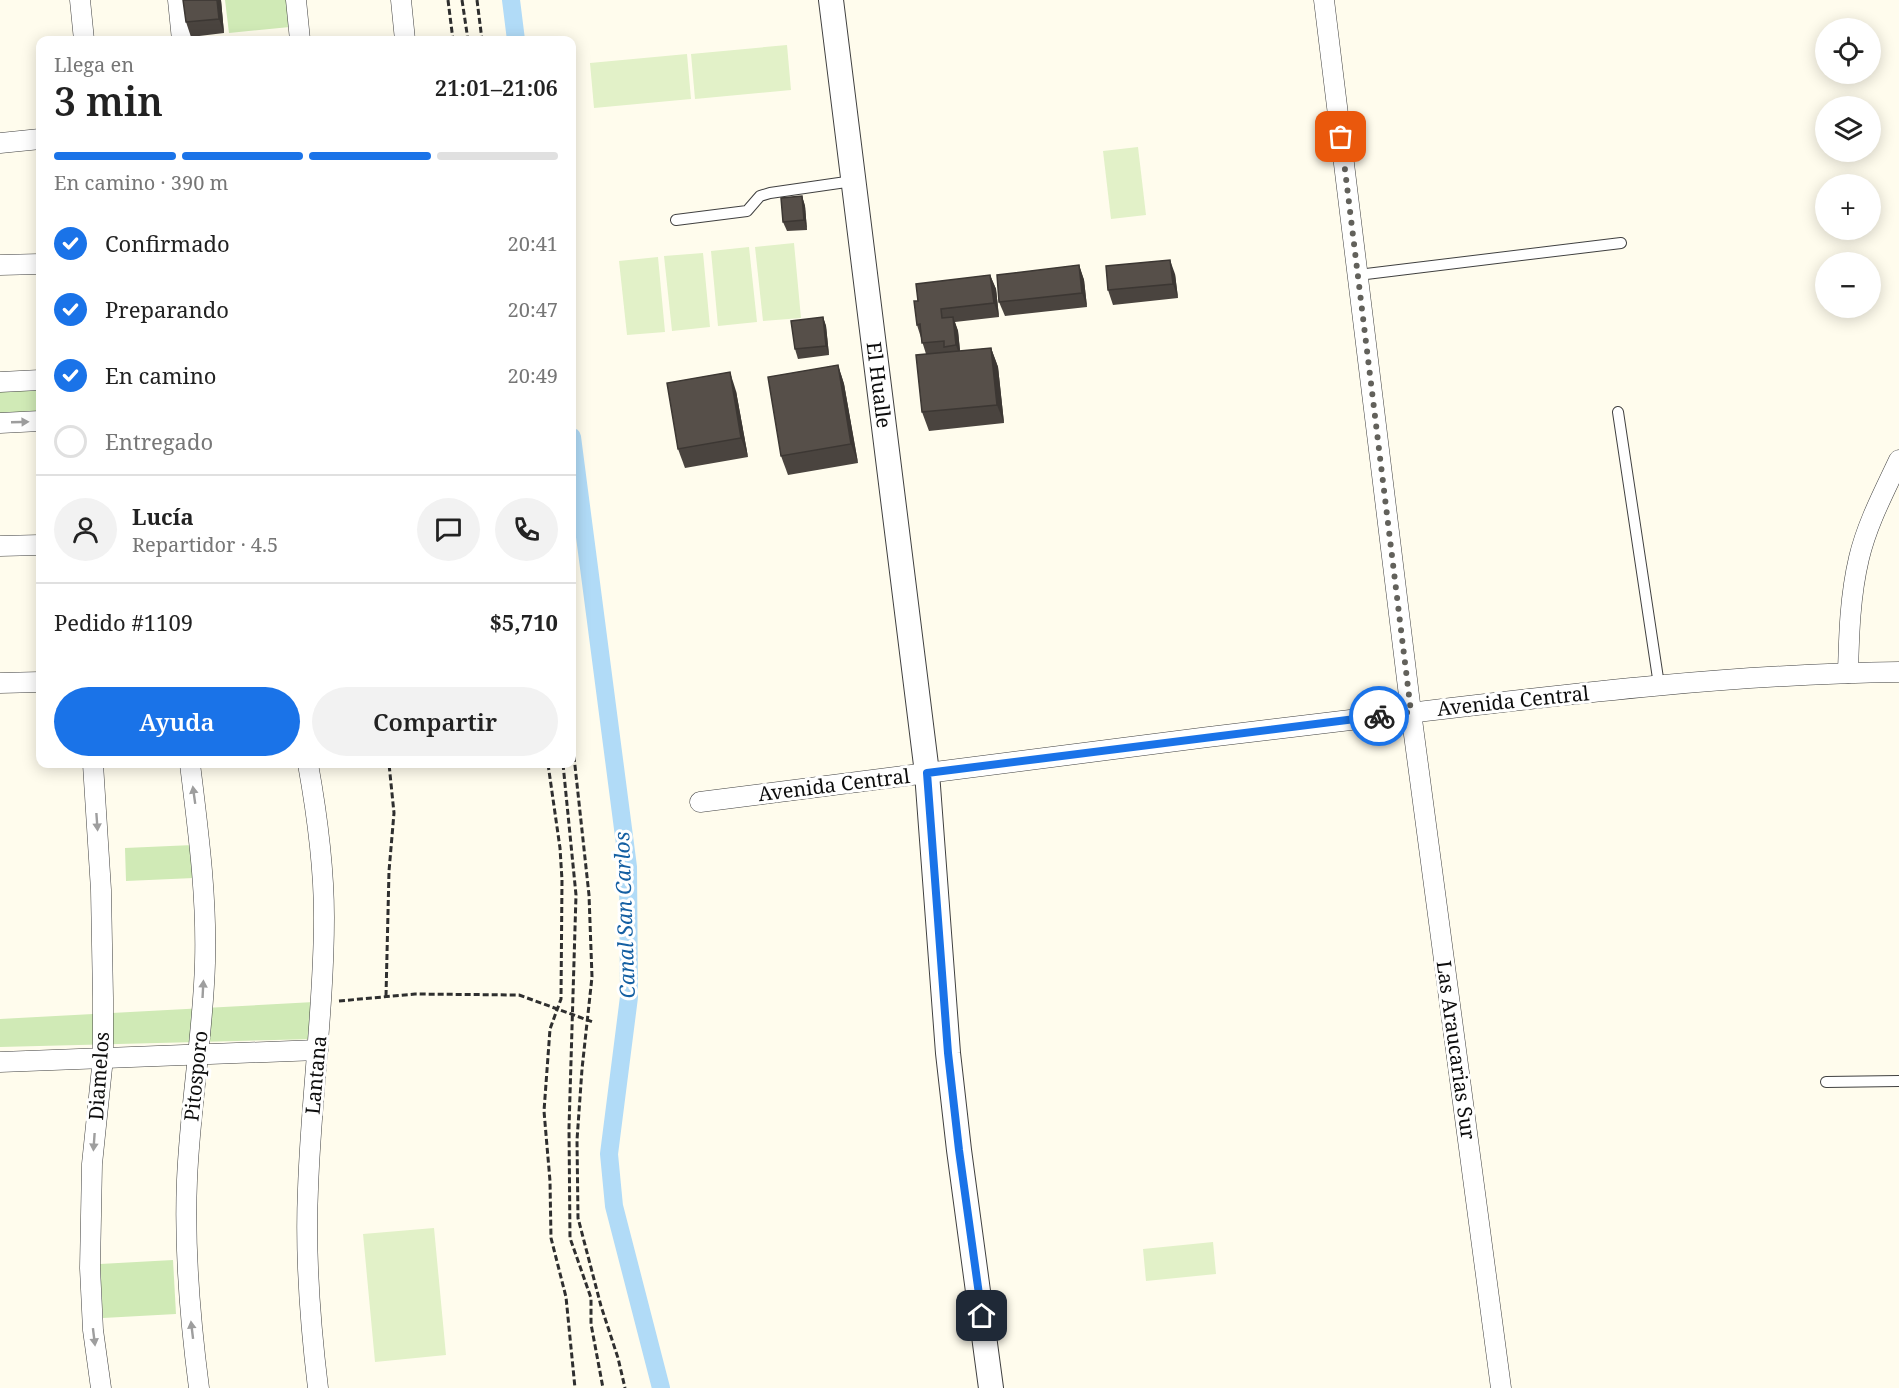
<!DOCTYPE html>
<html lang="es">
<head>
<meta charset="utf-8">
<style>
	body { margin:0; font-family:"Noto Serif",serif; background:#f2f2f2; color:#222; height:100vh; display:flex; flex-direction:column; font-size:22px; white-space:nowrap }
	* { box-sizing:border-box; margin:0 }
	p { font-size:20px; color:#767676 }
	.icon { flex:none; width:33px; height:33px; fill:none; stroke:currentColor; stroke-width:2; stroke-linecap:round; stroke-linejoin:round }
	.map { position:relative; flex:1; overflow:hidden }
	.details { position:absolute; left:36px; top:36px; width:540px; height:732px; display:flex; flex-direction:column; background:#fff; border-radius:12px; box-shadow:0 3px 15px #0003 }
	.details>* { flex:none }
	.fabs { position:absolute; left:1815px; top:18px; display:grid; gap:12px }
	.fabs a { display:grid; place-items:center; width:66px; height:66px; border-radius:50%; background:#fff; box-shadow:0 3px 15px #0003; font-size:30px }
	.pin { position:absolute; display:grid; place-items:center; width:51px; height:51px; color:#fff; margin:-26px; border-radius:12px; box-shadow:0 3px 9px #0006 }
	.courier { position:absolute; display:grid; place-items:center; width:60px; height:60px; margin:-30px; border:4px solid #1a73e8; border-radius:50%; background:#fff; color:#222; box-shadow:0 2px 8px #0007 }
	.head em { font-style:normal; font-weight:600 }
	.head div { display:flex; flex-direction:column-reverse }
	.head { display:flex; align-items:center; justify-content:space-between; height:102px; padding:0 18px }
	h1 { font-size:39px; font-weight:600; line-height:45px }
	.bar { display:grid; grid-template-columns:repeat(4,1fr); gap:9px 6px; align-content:center; height:72px; padding:0 18px }
	.bar i { height:8px; border-radius:4px; background:#e0e0e0 }
	.bar .selected { background:#1a73e8 }
	.bar p { grid-column:span 4 }
	.line { display:flex; align-items:center; gap:15px; padding:0 18px; border-top:2px solid #e0e0e0 }
	.line div { flex:1 }
	.round { display:grid; place-items:center; flex:none; width:63px; height:63px; border-radius:32px; background:#f2f2f2 }
	ol { padding:0 18px; list-style:none }
	li { display:flex; align-items:center; gap:18px; height:66px }
	li p { margin-inline-start:auto }
	li .icon { padding:6px; border-radius:50%; background:#1a73e8; color:#fff; stroke-width:4 }
	li:last-child { color:#767676 }
	li i { width:33px; height:33px; border:3px solid #e0e0e0; border-radius:50% }
	.cta { display:flex; gap:12px; margin-top:auto; padding:12px 18px }
	.cta a { flex:1; height:69px; border-radius:36px; background:#1a73e8; color:#fff; font-size:24px; font-weight:600; line-height:69px; text-align:center }
	.cta a+a { background:#f2f2f2; color:#222 }
	.map>svg:first-child { display:block }
	.green { fill:#d0eab6 }
	.pitch { fill:#e2f1c8 }
	.lines { fill:none; stroke-linecap:round; stroke-linejoin:round }
	.canal { stroke:#b1dbf7; stroke-width:18 }
	.service-casing { stroke:#404040; stroke-width:12 }
	.minor-casing { stroke:#404040; stroke-width:21 }
	.tertiary-casing { stroke:#404040; stroke-width:26 }
	.path { stroke:#2f2f2f; stroke-width:3; stroke-dasharray:6 3; stroke-linecap:butt }
	.service { stroke:#fff; stroke-width:10 }
	.minor { stroke:#fff; stroke-width:20 }
	.tertiary { stroke:#fff; stroke-width:24 }
	.wall { fill:#4a443f }
	.shaded-wall { fill:#3c3733 }
	.building { fill:#564f49; stroke:#3c3733; stroke-width:1.5 }
	.oneway { fill:#9e9e9e }
	.done { stroke:#62615b; stroke-width:6; stroke-dasharray:0 10.8 }
	.route { stroke:#1a73e8; stroke-width:8 }
	.labels { text-anchor:middle; stroke-width:6; stroke-linejoin:round; paint-order:stroke }
	.street-label { font-size:20px; fill:#0d0d0d; stroke:#fff }
	.water-label { font-size:21px; font-style:italic; fill:#145fa2; stroke:#fff }
</style>
</head>
<body>
<div class="map">
<svg width="1899" height="1388" viewBox="0 0 1899 1388">
	<rect width="100%" height="100%" fill="#fffced"/>
	<g class="green">
		<polygon points="225,0 287,0 290,27 229,33"/>
		<polygon points="40,385 40,418 0,419 0,386"/>
		<polygon points="193,845 194,878 126,881 125,848"/>
		<polygon points="314,1002 314,1039 0,1047 0,1019"/>
		<polygon points="173,1260 176,1314 103,1318 100,1264"/>
	</g>
	<g class="pitch">
		<polygon points="787,45 791,90 695,99 691,54"/>
		<polygon points="687,54 691,99 594,108 590,63"/>
		<polygon points="1138,147 1146,215 1111,219 1103,151"/>
		<polygon points="794,243 801,318 763,321 755,247"/>
		<polygon points="749,247 757,322 718,326 711,251"/>
		<polygon points="703,253 710,327 672,331 664,256"/>
		<polygon points="658,257 665,332 627,335 619,261"/>
		<polygon points="434,1228 446,1355 375,1362 363,1234"/>
		<polygon points="1213,1242 1216,1274 1146,1281 1143,1249"/>
	</g>
	<g class="lines">
		<g class="canal">
			<polyline points="511,0 516,40"/>
			<polyline points="572,437 628,867 629,997 609,1154 614,1206 661,1388"/>
		</g>
		<g class="service-casing">
			<g id="service">
				<polyline points="676,220 747,211 760,196 770,193 853,181"/>
				<polyline points="1358,275 1621,243"/>
				<polyline points="1618,412 1659,685"/>
				<polyline points="1826,1082 1899,1081"/>
			</g>
		</g>
		<g class="minor-casing">
			<g id="minor">
				<polyline points="80,0 84,40"/>
				<polyline points="178,0 182,40"/>
				<polyline points="296,0 300,40"/>
				<polyline points="401,0 405,40"/>
				<polyline points="1324,0 1411,712 1501,1388"/>
				<polyline points="0,143 40,139"/>
				<polyline points="0,265 40,264"/>
				<polyline points="0,382 40,380"/>
				<polyline points="0,423 40,421"/>
				<polyline points="0,546 40,545"/>
				<path d="M 1848,673 C 1849,634 1850,596 1859,558 C 1867,524 1884,492 1899,460"/>
				<polyline points="0,683 40,682"/>
				<polyline points="93,764 101,890 103,998 103,1058 92,1164 90,1268 93,1330 101,1388"/>
				<path d="M 190,764 C 198,830 207,895 205,963 C 203,1035 190,1107 187,1180 C 184,1250 190,1319 199,1388"/>
				<path d="M 308,764 C 317,814 324,865 324,917 C 324,1008 311,1098 308,1189 C 305,1255 310,1322 318,1388"/>
				<path d="M 700,802 C 930,772 1161,742 1392,715 C 1560,695 1729,674 1899,672"/>
				<polyline points="0,1062 318,1050"/>
			</g>
		</g>
		<g class="tertiary-casing">
			<g id="tertiary">
				<path id="s1" d="M 831,0 L 927,773 L 948,1053 L 959,1150 L 991,1388"/>
			</g>
		</g>
		<g class="path">
			<polyline points="448,0 453,40"/>
			<polyline points="462,0 468,40"/>
			<polyline points="477,0 482,40"/>
			<polyline points="572,738 589,895 592,977 582,1069 577,1140 578,1218 601,1306 618,1358 625,1388"/>
			<polyline points="548,764 560,848 562,880 561,999 550,1029 544,1111 550,1181 551,1238 566,1297 575,1388"/>
			<polyline points="563,764 576,895 569,1128 570,1238 591,1298 591,1324 603,1388"/>
			<polyline points="386,996 389,871 394,813 389,764"/>
			<polyline points="339,1001 415,994 519,995 593,1022"/>
		</g>
		<use href="#service" class="service"/>
		<use href="#minor" class="minor"/>
		<use href="#tertiary" class="tertiary"/>
	</g>
	<g class="wall">
		<polygon points="221,0 224,33 191,37 186,22"/>
		<polygon points="802,196 805,206 807,230 787,231 783,222"/>
		<polygon points="1079,265 1084,280 1087,307 1005,316 999,302"/>
		<polygon points="1175,274 1178,298 1113,305 1108,290"/>
		<polygon points="990,275 996,289 999,317 955,322 958,331 960,351 991,348 998,367 1004,423 929,431 922,412 926,354 917,325 918,301"/>
		<polygon points="823,317 826,326 829,355 798,359 795,349"/>
		<polygon points="838,365 844,384 858,463 788,475 781,456"/>
		<polygon points="736,391 748,457 685,468 678,449"/>
	</g>
	<g class="shaded-wall">
		<polygon points="217,0 221,0 224,33 219,19"/>
		<polygon points="802,196 805,206 807,230 804,220"/>
		<polygon points="1170,260 1175,274 1178,298 1173,284"/>
		<polygon points="1079,265 1084,280 1087,307 1082,293"/>
		<polygon points="990,275 996,289 999,317 994,303"/>
		<polygon points="823,317 826,326 829,355 826,346"/>
		<polygon points="953,317 958,331 961,360 956,345"/>
		<polygon points="991,348 998,367 1004,423 997,405"/>
		<polygon points="838,365 844,384 858,463 851,444"/>
		<polygon points="730,372 736,391 748,457 741,438"/>
	</g>
	<g class="building">
		<polygon points="183,0 217,0 219,19 186,22"/>
		<polygon points="802,196 804,220 783,222 781,198"/>
		<polygon points="1170,260 1173,284 1108,290 1106,266"/>
		<polygon points="1079,265 1082,293 999,302 997,275"/>
		<polygon points="990,275 994,303 941,309 942,318 953,317 956,345 944,347 944,341 922,343 920,324 917,325 914,301 918,301 916,284"/>
		<polygon points="823,317 826,346 795,349 791,321"/>
		<polygon points="991,348 997,405 922,412 916,355"/>
		<polygon points="838,365 851,444 781,456 768,377"/>
		<polygon points="730,372 741,438 678,449 667,383"/>
	</g>
	<defs><path id="oneway-solid" d="M-6-.8H1V-3.2L6.5 0L1 3.2V.8H-6Z" transform="scale(1.5)"/></defs>
	<g class="oneway">
		<use href="#oneway-solid" transform="translate(20 422) rotate(-2)"/>
		<use href="#oneway-solid" transform="translate(194 795) rotate(-98)"/>
		<use href="#oneway-solid" transform="translate(97 822) rotate(86)"/>
		<use href="#oneway-solid" transform="translate(203 989) rotate(-87)"/>
		<use href="#oneway-solid" transform="translate(94 1142) rotate(94)"/>
		<use href="#oneway-solid" transform="translate(192 1330) rotate(-97)"/>
		<use href="#oneway-solid" transform="translate(94 1337) rotate(83)"/>
	</g>
	<g class="lines">
		<polyline class="done" points="1341,137 1411,712 1379,716"/>
		<polyline class="route" points="982,1316 959,1150 948,1053 927,773 1379,716"/>
	</g>
	<g class="labels">
		<g class="street-label">
			<text dy="7" stroke="none"><textPath href="#s1" startOffset="388">El Hualle</textPath></text>
			<text transform="translate(1513 701) rotate(-6)" y="7">Avenida Central</text>
			<text transform="translate(834 785) rotate(-7)" y="7">Avenida Central</text>
			<text transform="translate(1456 1050) rotate(82)" y="7">Las Araucarias Sur</text>
			<text transform="translate(316 1075) rotate(-85)" y="7">Lantana</text>
			<text transform="translate(99 1076) rotate(-86)" y="7">Diamelos</text>
			<text transform="translate(196 1076) rotate(-84)" y="7">Pitosporo</text>
		</g>
		<g class="water-label">
			<text transform="translate(625 915) rotate(-92)" y="7">Canal San Carlos</text>
		</g>
	</g>
</svg>
<div class="fabs">
<a><svg class="icon" aria-label="locate" viewBox="0 0 24 24"><circle cx="12" cy="12" r="6"/><path d="M12 2v4M12 18v4M2 12h4M18 12h4"/></svg></a>
<a><svg class="icon" aria-label="layers" viewBox="0 0 24 24"><path d="M12 4l9 5-9 5-9-5zM3 14l9 5 9-5"/></svg></a>
<a>+</a>
<a>−</a>
</div>
<div class="pin" style="left:1341px;top:137px;background:#ea580c"><svg class="icon" aria-label="bag" viewBox="0 0 24 24"><path d="M5 8h14l-1 12H6zM9 8a3 3 0 0 1 6 0"/></svg></div>
<div class="pin" style="left:982px;top:1316px;background:#1f2937"><svg class="icon" aria-label="home" viewBox="0 0 24 24"><path d="M3 11l9-7 9 7M6 9v11h12V9"/></svg></div>
<div class="courier" style="left:1379px;top:716px"><svg class="icon" aria-label="bike" viewBox="0 0 24 24"><circle cx="6" cy="16" r="4"/><circle cx="18" cy="16" r="4"/><path d="M6 16l4-8h5l3 8M10 8l3 8H6M13 5h3"/></svg></div>
<section class="details">
<div class="head"><div><h1>3 min</h1><p>Llega en</p></div><em>21:01–21:06</em></div>
<div class="bar"><i class="selected"></i><i class="selected"></i><i class="selected"></i><i></i><p>En camino · 390 m</p></div>
<ol>
<li><svg class="icon" aria-label="check" viewBox="0 0 24 24"><path d="M5 12l5 5 9-10"/></svg>Confirmado<p>20:41</p></li>
<li><svg class="icon" aria-label="check" viewBox="0 0 24 24"><path d="M5 12l5 5 9-10"/></svg>Preparando<p>20:47</p></li>
<li><svg class="icon" aria-label="check" viewBox="0 0 24 24"><path d="M5 12l5 5 9-10"/></svg>En camino<p>20:49</p></li>
<li><i></i>Entregado</li>
</ol>
<div class="line" style="height:108px"><a class="round"><svg class="icon" aria-label="person" viewBox="0 0 24 24"><circle cx="12" cy="8" r="4"/><path d="M4 21q1-7 8-7t8 7"/></svg></a><div><b>Lucía</b><p>Repartidor · 4.5</p></div><a class="round"><svg class="icon" aria-label="chat" viewBox="0 0 24 24"><path d="M4 5h16v11H9l-5 4z"/></svg></a><a class="round"><svg class="icon" aria-label="phone" viewBox="0 0 24 24"><path d="M5 4h4l2 5-3 2q2 4 5 5l2-3 5 2v4C11 20 4 13 5 4z"/></svg></a></div>
<div class="line" style="height:78px"><div>Pedido #1109</div><b>$5,710</b></div>
<div class="cta"><a>Ayuda</a><a>Compartir</a></div>
</section>
</div>
</body>
</html>
